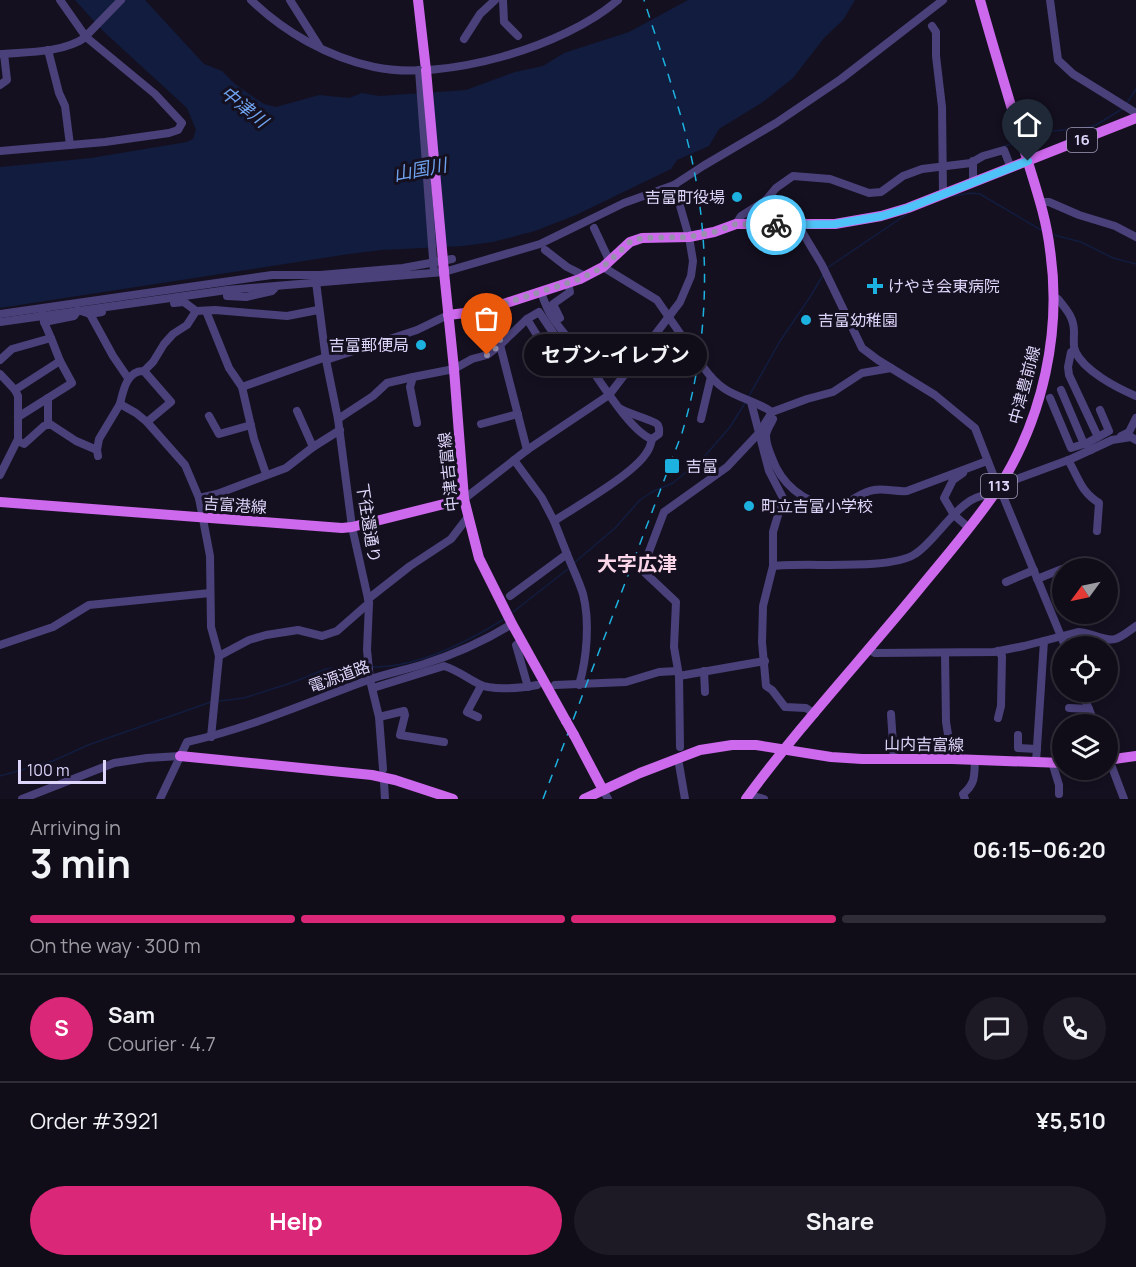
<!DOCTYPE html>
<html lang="en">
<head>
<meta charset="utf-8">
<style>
	body { margin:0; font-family:Manrope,"Noto Sans JP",sans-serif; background:#1e1a25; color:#f1f3f6; height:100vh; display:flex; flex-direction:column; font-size:22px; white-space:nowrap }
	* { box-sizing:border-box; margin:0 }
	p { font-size:20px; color:#9c9ba2 }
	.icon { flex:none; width:33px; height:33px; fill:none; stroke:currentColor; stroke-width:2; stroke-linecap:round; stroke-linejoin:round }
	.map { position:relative; height:799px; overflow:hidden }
	.details { display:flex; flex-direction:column; background:#100c18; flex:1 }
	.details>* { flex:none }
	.needle { width:39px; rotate:237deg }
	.tools { position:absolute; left:1052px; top:558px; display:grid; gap:12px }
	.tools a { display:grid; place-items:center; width:66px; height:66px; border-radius:50%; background:#100c18; box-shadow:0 3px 9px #0003,0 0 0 2px #302c37; font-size:30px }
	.scale { position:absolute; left:18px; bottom:15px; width:88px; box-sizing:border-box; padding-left:6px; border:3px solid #ded5fa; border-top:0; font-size:16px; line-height:21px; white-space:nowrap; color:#ded5fa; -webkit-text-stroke:4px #151020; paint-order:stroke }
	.pin { position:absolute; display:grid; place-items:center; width:51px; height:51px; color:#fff; margin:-62px -26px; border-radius:50% 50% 50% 0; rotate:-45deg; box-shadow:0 0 6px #0007 }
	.pin .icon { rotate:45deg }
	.courier { position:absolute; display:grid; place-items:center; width:60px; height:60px; margin:-30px; border:4px solid #4fc3f7; border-radius:50%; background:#fff; color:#222; box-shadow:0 2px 8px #0007 }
	.bubble { position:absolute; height:42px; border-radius:21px; background:#100c18; box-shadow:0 3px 9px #0003,0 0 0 2px #302c37; font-size:20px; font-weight:700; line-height:42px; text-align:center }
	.summary em { font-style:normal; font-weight:700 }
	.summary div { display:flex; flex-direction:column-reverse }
	.summary { display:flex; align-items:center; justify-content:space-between; height:102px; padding:0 30px }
	h1 { font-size:39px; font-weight:700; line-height:45px }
	.bar { display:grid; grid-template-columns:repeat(4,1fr); gap:9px 6px; align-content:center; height:72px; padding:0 30px }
	.bar i { height:8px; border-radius:4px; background:#302c37 }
	.bar .selected { background:#db2777 }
	.bar p { grid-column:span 4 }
	.line { display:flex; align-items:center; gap:15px; padding:0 30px; border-top:2px solid #302c37 }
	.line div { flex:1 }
	.round { display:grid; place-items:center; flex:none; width:63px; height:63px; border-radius:32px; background:#1e1a25 }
	.button { display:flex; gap:12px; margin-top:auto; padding:12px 30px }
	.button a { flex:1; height:69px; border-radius:36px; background:#db2777; color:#fff; font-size:24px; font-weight:700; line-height:69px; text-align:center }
	.button a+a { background:#1e1a25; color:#f1f3f6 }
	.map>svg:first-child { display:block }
	.water { fill:#111c3e }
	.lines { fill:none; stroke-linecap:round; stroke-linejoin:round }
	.stream { stroke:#111c3e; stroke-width:1.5 }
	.minor { stroke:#4a417a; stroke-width:8 }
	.major { stroke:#cd69ec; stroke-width:10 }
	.rail { stroke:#1cb1df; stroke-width:1.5; stroke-dasharray:9 8; stroke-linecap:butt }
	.minor-bridge { stroke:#4a417a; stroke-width:8 }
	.major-bridge { stroke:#cd69ec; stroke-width:10 }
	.done { stroke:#9890ae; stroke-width:6; stroke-dasharray:0 10.8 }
	.route { stroke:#4fc3f7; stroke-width:8 }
	.poi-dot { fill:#1cb1df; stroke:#151020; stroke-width:2 }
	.labels { text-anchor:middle; stroke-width:6; stroke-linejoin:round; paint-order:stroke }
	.shield { fill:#151020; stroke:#a29ab9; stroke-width:1.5 }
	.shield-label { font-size:15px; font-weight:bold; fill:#ded5fa }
	.poi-label { font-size:16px; fill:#ded5fa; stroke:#151020; text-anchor:start }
	.street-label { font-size:16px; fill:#ded5fa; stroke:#151020 }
	.water-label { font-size:18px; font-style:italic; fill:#6fa2ed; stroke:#151020 }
	.quarter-label { font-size:20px; font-weight:bold; fill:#fad6e8; stroke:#151020 }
</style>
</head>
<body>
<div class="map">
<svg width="1136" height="799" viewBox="0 0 1136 799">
	<rect width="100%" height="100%" fill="#151020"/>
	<polygon class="water" points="75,0 145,0 204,64 222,71 235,84 255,98 264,104 276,107 319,95 349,98 362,93 379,96 466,90 515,72 543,66 564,53 629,32 688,0 855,0 843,20 824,38 793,78 763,102 719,129 709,146 677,160 671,169 576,215 535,231 493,242 463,246 382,250 349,254 0,308 0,167 91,158 187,142 193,139 196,130 187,108 102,30"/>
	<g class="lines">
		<g class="stream">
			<polyline points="1127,103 1136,89"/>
			<polyline points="1025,140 1053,131 1085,128 1096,125 1122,109"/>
			<polyline points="1005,146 1018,142"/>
			<polyline points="953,196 971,193 980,194 1041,230"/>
			<polyline points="1054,235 1081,242 1113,258 1136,264"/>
			<polyline points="827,268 907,214"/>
			<polyline points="749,396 780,341 810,297 823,275"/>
			<polyline points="574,563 615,528 640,500 652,492 673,483 704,457 730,427 745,403"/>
			<polyline points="513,612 568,569"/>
			<path d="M 372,667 C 416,668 468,642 504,619"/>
			<polyline points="219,701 244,698 291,683 326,669 349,666 365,667"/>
			<polyline points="0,776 53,761 88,745 211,702"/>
		</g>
		<g class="minor">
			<path d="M 251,0 C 284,32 328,57 374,67 C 444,82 564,47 618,0"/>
			<polyline points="290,0 319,46"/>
			<polyline points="503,0 504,22 518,36"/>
			<polyline points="1050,0 1058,60 1073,74 1136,113"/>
			<polyline points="932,26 936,32 936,56 942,107 943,194"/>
			<polyline points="86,36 121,0"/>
			<polyline points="464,39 480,14 495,0"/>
			<polyline points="48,50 59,93 65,106 70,145"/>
			<path d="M 0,54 C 28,52 63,53 86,37"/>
			<polyline points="0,85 7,80 4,54"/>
			<polyline points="0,151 105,142 169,133 178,130 182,123 155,94 86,37 60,0"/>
			<polyline points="973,161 973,182"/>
			<polyline points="766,200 787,221 789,225"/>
			<polyline points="1040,202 1049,202 1079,215 1115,226 1136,237"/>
			<polyline points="736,224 741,216 766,200 776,188 793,176 830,179 869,193 881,192 903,176 922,169 971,163 983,156 1004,150 1011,168"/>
			<polyline points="798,225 822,265 862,348 878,360 935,395 975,428 996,482 1003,496 1065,646"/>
			<polyline points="594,228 609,260"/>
			<polyline points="545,250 567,267 585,276"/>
			<polyline points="603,267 657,300 695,355"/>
			<polyline points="316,282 326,360 338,419 352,527 369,603 367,650 370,680 379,717 383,769"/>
			<polyline points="227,291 227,296 246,297 272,291 274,289"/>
			<path d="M 541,292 C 544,301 547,309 552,317 C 559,328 567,337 575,346 C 592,367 629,432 652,439"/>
			<path d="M 1054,300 L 1058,299 C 1067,310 1074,318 1074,332 C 1074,338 1073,346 1075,351 C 1084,371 1117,388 1136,396"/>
			<polyline points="174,303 184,302 196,311"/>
			<polyline points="497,306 500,321 500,345 527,450"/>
			<polyline points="206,311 229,368 242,387 254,439 266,474"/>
			<polyline points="0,314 272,275 320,275 403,268 452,259"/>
			<polyline points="90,314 113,356 128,378"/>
			<polyline points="560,318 553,304 570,292 568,283"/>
			<polyline points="527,319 551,358"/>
			<polyline points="0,322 227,290 444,272 540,244 624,203 674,185 703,166 776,123 841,79 943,0"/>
			<polyline points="44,322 74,316 78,310 90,314 102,312"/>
			<polyline points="1075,350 1071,352 1068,367 1069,375 1098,437 1087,443 1091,450"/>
			<polyline points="0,360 12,349 51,338 44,322 42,310"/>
			<polyline points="326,360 417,330 448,315"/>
			<path d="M 704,368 C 726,399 744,394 772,412 L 807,399 L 833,392 L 862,373 L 891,368"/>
			<polyline points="144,371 171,402 147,422"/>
			<polyline points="679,372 687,344"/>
			<polyline points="0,374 15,390 18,396 18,441 24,444 44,426 50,424 76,441 97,450 98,456"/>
			<polyline points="242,387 326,357"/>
			<polyline points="15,390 60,361"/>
			<polyline points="1061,390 1084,444"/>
			<polyline points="1050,398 1071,448 1087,443"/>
			<polyline points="751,402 769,471 783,498 773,532 773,566 763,606 762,642 766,686 772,690 785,707 806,708 815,714"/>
			<polyline points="297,411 313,447 340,430"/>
			<polyline points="209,416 219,434 251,425"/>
			<polyline points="18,417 72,383 60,361 51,338"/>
			<polyline points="338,419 373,396 387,383 413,377"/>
			<polyline points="701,419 711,377"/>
			<path d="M 773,419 C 771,424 766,430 766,436 C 766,444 769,451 772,458 C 781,483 803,503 831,506 C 847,508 858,492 874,490 C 884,488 896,492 907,491 L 987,461"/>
			<polyline points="417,423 410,387 413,377 454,369 472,359 487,355 500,345 527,319 539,312 562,346"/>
			<polyline points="481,424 518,414"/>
			<polyline points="48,425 48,398"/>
			<polyline points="1121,436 1129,432 1136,418"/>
			<polyline points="1098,437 1109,431 1100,410"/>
			<polyline points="97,450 99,439 120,404"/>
			<path d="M 514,460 L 542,498 L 554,521 C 577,506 634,474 647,452 C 650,448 651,443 652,439 L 659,434 C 659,430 660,427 657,424 C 655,421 627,413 621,409"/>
			<path d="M 1068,460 C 1079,478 1080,491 1099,503 L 1097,531"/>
			<polyline points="963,473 953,480 944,498 954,515 969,528"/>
			<polyline points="0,475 18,439"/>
			<polyline points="1003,479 1011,481 1071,459 1112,440 1131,437 1136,440"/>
			<polyline points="199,498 217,494 286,468 313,447"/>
			<polyline points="464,499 527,450 609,395 680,302 691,276 693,261 689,237 674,185"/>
			<path d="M 567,554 C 572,567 579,581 583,594 C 590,621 587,658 579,685"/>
			<path d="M 773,566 C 807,562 889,571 915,554 C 938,540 963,489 993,496"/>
			<polyline points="1068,568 1080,567"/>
			<polyline points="1037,579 1062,569"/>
			<polyline points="1006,582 1034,570"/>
			<polyline points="510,596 567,554 554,521"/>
			<polyline points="368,599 410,566 451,539 468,517"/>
			<polyline points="522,641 516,645 528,687"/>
			<polyline points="0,645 53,627 89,605 210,593"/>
			<path d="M 870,650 L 875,653 L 994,652 L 1024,646 L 1078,632 C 1090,632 1105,642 1115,639 C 1122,637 1130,630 1136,626"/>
			<polyline points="945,654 946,722 952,759"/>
			<polyline points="219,656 249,640 266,635 298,630 322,636 337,631 369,603"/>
			<polyline points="704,671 705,692"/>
			<polyline points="679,676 765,661"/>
			<polyline points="555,685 626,682 659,672 677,671"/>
			<path d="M 373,688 L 444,666 C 457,670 467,678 479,684 C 491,691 523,688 537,685"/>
			<polyline points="1082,692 1095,724"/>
			<polyline points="1069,708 1089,709"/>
			<polyline points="891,714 894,759"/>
			<polyline points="379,717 404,711 405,715 400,735 444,742"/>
			<polyline points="478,717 467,712 481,686"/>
			<polyline points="998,718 1001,706 1002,656 998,651"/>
			<polyline points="1018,735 1018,748 1037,749"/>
			<path d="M 211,737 L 219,656 L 211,627 L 210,556 L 199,498 L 185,465 L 147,422 L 136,413 L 120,404 C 123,391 127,370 144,371 L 153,362 L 164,344 L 173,334 L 187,325 L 196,311 L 215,310 L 287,316 L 318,310"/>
			<polyline points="680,747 679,676 674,647 676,602 642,570 664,512 727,467 759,433 772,412"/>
			<polyline points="1107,754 1124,799"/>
			<polyline points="1036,762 1044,641"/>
			<polyline points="1052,762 1059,785 1059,794"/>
			<polyline points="679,764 685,799"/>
			<polyline points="384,782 385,799"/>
			<polyline points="603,790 608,799"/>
			<polyline points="749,795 764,799"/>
			<polyline points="22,799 114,763 147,758 180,756"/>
			<path d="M 160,799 L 187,742 C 250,728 308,702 368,680 C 385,674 404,670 421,665 C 453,655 483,642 512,624"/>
			<path d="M 965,799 L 963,794 C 976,783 974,776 975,760"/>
		</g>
		<g class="major">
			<polyline points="418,0 426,70"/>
			<polyline points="444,272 454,369 464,499 479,558 512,624 566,721"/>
			<polyline points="448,315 482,311 580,279 603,267 630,242 642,238 689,237 714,232 736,224 835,224 881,216 908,208 1136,118"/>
			<polyline points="0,502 342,528 352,527 464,499"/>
			<polyline points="574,735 603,790"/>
			<polyline points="180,756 372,775 395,780 453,799"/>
			<polyline points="1107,760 1136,756"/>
			<polyline points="584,799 640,773 700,750 732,745 756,745 831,757 862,759 952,759 1062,763"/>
			<path d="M 746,799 C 800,725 863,658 920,588 C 947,555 976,522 999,487 C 1043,418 1062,331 1050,250 C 1046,215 1034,183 1024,149 C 1009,99 994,50 980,0"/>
		</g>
		<path class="rail" d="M 543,799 L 682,433 C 707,350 711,261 695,175 C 684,117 662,57 644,0"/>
		<polyline class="minor-bridge" points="419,70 434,272"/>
		<g class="major-bridge">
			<polyline points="426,70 444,272"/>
			<polyline points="566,721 574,735"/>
		</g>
	</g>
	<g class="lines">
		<polyline class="done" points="487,355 500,345 500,321 497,306 580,279 603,267 630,242 642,238 689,237 714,232 736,224 776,225"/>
		<polyline class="route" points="776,225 835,224 882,216 908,208 1028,161"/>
	</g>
	<g class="poi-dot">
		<circle cx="737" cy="197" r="6"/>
		<path d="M872 277h6v6h6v6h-6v6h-6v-6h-6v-6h6z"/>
		<circle cx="806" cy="320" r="6"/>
		<circle cx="421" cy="345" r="6"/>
		<rect x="664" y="458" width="16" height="16" rx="3"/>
		<circle cx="749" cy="506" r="6"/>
	</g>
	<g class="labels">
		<g class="shield">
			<rect x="1067" y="128" width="30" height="24" rx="4.5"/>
			<rect x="981" y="474" width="36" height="24" rx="4.5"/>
		</g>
		<g class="shield-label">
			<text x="1082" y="145">16</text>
			<text x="999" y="491">113</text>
		</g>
		<g class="poi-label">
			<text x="725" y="203" text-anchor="end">吉富町役場</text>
			<text x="888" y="292">けやき会東病院</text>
			<text x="818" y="326">吉富幼稚園</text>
			<text x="409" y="351" text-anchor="end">吉富郵便局</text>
			<text x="686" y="472">吉富</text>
			<text x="761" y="512">町立吉富小学校</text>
		</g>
		<g class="street-label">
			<text transform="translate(1024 385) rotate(-75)" y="6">中津豊前線</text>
			<text transform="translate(448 472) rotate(-96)" y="6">中津吉富線</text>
			<text transform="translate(235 505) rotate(4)" y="6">吉富港線</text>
			<text transform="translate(369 523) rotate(81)" y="6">下往還通り</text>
			<text transform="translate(339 676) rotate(-20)" y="6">電源道路</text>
			<text transform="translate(924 744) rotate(1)" y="6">山内吉富線</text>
		</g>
		<g class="water-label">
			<text transform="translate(244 107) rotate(39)" y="6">中津川</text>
			<text transform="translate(420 170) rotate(-11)" y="6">山国川</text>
		</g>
		<g class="quarter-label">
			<text x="637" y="571">大字広津</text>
		</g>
	</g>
</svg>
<div class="tools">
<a><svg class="needle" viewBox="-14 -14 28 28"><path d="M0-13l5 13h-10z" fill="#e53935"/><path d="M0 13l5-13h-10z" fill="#9c9ba2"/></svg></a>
<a><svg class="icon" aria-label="locate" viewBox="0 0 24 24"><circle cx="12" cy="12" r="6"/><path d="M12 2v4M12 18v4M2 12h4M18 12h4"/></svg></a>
<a><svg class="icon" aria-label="layers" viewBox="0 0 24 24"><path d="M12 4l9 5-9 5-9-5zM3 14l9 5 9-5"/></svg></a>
</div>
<div class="scale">100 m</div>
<div class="pin" style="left:487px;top:355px;background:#ea580c"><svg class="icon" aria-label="bag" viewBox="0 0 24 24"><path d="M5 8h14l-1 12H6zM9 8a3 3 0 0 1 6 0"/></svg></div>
<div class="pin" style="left:1028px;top:161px;background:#1f2937"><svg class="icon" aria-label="home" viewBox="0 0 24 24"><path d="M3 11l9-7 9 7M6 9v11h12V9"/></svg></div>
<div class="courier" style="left:776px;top:225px"><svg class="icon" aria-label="bike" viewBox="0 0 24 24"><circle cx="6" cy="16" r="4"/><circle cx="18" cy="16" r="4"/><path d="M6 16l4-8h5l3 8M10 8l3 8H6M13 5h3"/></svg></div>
<div class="bubble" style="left:524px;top:334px;width:183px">セブン-イレブン</div>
</div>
<section class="details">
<div class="summary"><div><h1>3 min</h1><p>Arriving in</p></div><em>06:15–06:20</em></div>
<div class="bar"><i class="selected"></i><i class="selected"></i><i class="selected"></i><i></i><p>On the way · 300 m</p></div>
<div class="line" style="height:108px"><b class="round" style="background:#db2777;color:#fff">S</b><div><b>Sam</b><p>Courier · 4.7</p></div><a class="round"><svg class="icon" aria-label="chat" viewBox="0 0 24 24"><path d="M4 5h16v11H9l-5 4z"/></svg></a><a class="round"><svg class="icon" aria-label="phone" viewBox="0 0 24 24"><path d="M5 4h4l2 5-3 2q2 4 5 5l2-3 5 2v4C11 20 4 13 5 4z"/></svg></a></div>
<div class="line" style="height:78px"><div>Order #3921</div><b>¥5,510</b></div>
<div class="button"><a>Help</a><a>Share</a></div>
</section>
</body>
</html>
